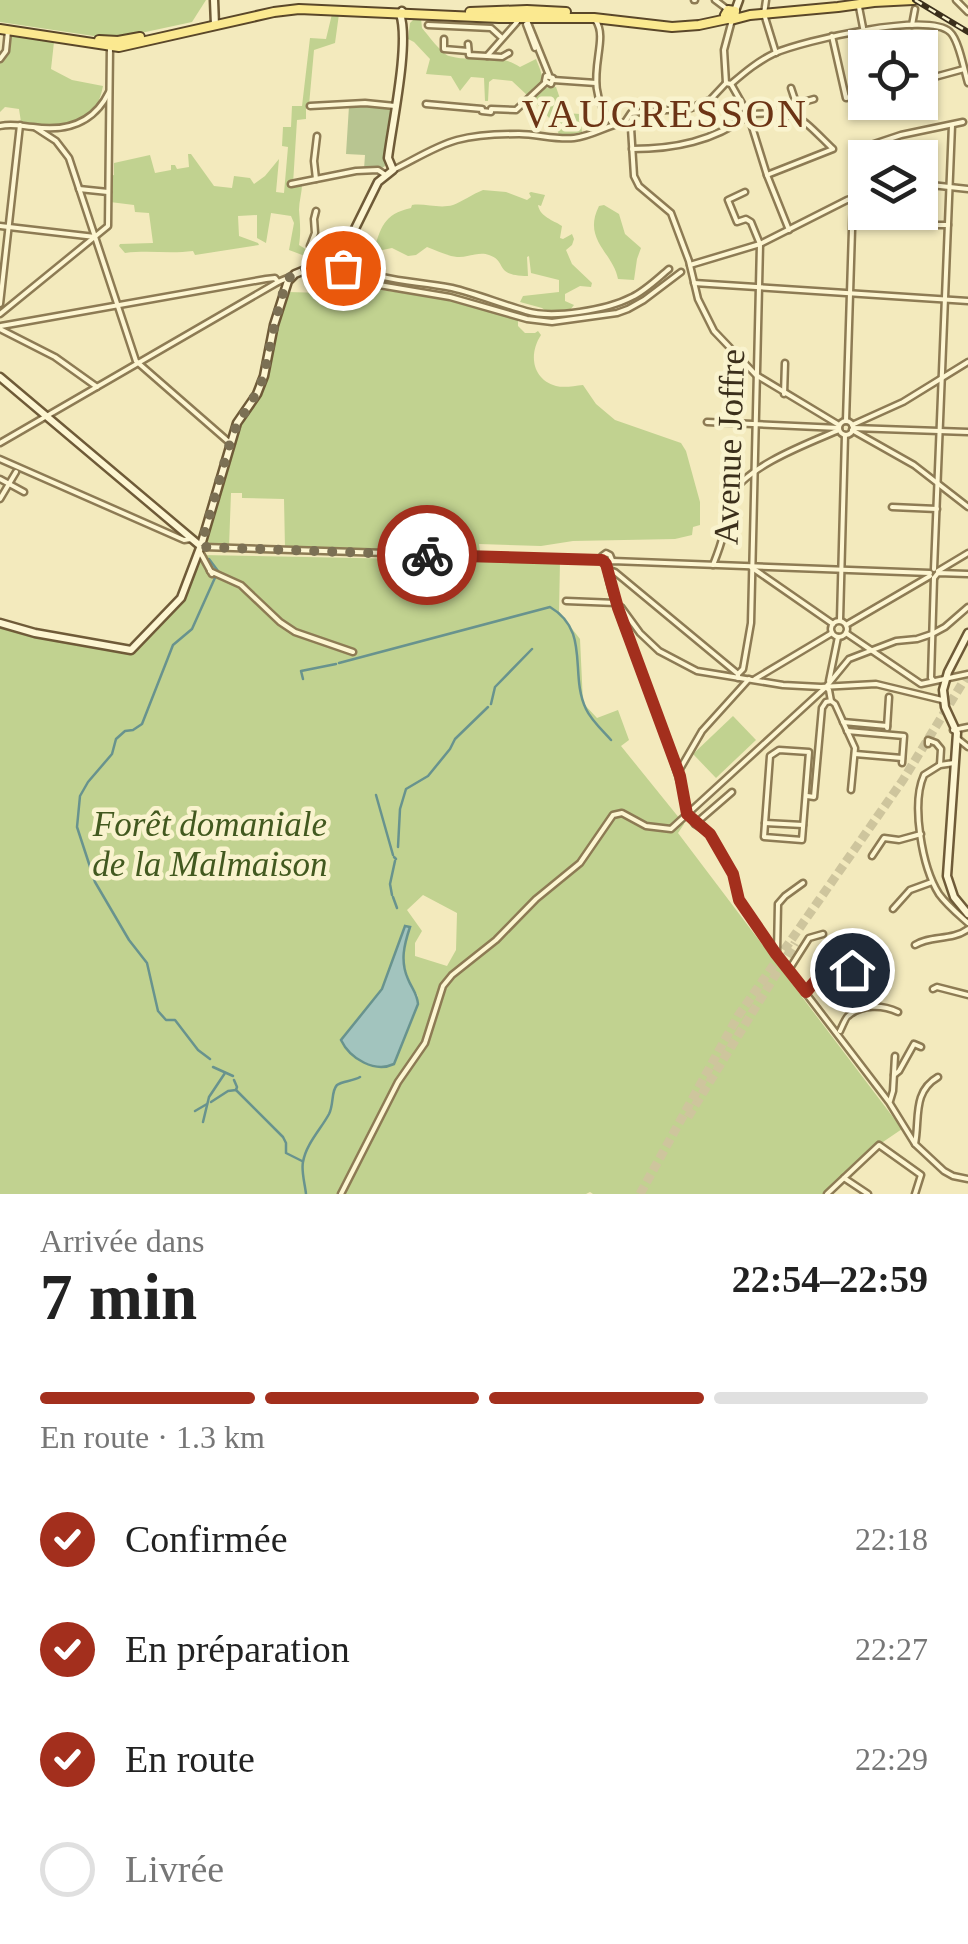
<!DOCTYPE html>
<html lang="fr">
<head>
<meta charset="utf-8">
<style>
	body { margin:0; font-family:Georgia,serif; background:#f2f2f2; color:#222; height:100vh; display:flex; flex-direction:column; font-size:38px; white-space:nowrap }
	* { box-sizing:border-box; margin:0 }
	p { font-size:32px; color:#767676 }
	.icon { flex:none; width:55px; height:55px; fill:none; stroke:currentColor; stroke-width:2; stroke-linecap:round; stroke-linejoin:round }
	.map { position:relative; height:1194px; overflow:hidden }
	.panel { display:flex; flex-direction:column; background:#fff; flex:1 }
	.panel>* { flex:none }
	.controls { position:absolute; left:848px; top:30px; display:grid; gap:20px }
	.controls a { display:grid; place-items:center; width:90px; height:90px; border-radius:0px; background:#fff; box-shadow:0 2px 8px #0004; font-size:50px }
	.pin { position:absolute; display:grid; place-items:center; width:85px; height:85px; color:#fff; margin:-42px; border:5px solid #fff; border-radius:50%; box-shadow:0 2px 10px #0007 }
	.courier { position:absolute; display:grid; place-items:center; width:100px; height:100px; margin:-50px; border:8px solid #a32f1d; border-radius:50%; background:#fff; color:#222; box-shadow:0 2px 12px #0007 }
	.summary em { font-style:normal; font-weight:600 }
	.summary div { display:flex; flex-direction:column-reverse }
	.summary { display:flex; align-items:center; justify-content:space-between; height:170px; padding:0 40px }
	h1 { font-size:65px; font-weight:600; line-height:75px }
	.bar { display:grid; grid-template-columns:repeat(4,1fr); gap:15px 10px; align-content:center; height:120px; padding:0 40px }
	.bar i { height:12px; border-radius:8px; background:#e0e0e0 }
	.bar .on { background:#a32f1d }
	.bar p { grid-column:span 4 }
	ol { padding:0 40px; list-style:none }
	li { display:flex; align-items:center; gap:30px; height:110px }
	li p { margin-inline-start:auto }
	li .icon { padding:10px; border-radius:50%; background:#a32f1d; color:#fff; stroke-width:4 }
	li:last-child { color:#767676 }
	li i { width:55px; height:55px; border:5px solid #e0e0e0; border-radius:50% }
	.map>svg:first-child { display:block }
	.green { fill:#c1d290; fill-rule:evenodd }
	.cemetery { fill:#b8c591 }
	.water { fill:#a2c4be; stroke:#68938e; stroke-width:2.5 }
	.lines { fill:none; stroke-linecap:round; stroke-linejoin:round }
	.stream { stroke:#68938e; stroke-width:2.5 }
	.highway-tunnel { stroke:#cec59d; stroke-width:9; stroke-dasharray:9 4.5; stroke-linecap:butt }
	.street-casing { stroke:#8d7b54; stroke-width:9 }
	.secondary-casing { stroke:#6f5b38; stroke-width:11 }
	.primary-casing { stroke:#5a4729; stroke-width:12 }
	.street { stroke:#fdf6d2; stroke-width:4 }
	.secondary { stroke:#fdf6d2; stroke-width:6 }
	.primary { stroke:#fbe990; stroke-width:8 }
	.rail-casing { stroke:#3b2f1b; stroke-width:6 }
	.rail { stroke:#f9f3ce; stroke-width:2.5; stroke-dasharray:8; stroke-linecap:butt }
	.done { stroke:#7b7054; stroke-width:10; stroke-dasharray:0 18 }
	.route { stroke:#a32f1d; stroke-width:12 }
	.labels { text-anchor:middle; stroke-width:9; stroke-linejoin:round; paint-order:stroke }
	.street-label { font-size:35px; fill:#3b2f1b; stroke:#f9f3ce }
	.park-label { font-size:35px; font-style:italic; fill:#42591f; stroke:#f9f3ce }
	.quarter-label { font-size:40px; letter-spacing:2.5px; fill:#6c3415; stroke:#f9f3ce }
</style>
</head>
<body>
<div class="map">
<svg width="968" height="1194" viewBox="0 0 968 1194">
	<rect width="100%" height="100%" fill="#f3eabd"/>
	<g class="green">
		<polygon points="0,0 206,0 192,22 127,36 107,38 0,22"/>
		<path d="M 332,14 L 339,14 L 335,43 L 314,50 L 309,105 L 306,105 L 306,119 L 297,120 L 293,184 L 302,184 C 302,193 299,201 299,210 C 300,223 301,232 299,245 L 312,253 L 317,262 L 301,268 L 305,256 L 289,250 L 294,223 L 291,216 L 271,213 L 266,243 L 257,238 L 257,215 L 238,216 L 239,236 L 258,243 L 259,245 L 195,255 L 193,251 C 170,254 148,250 125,253 L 119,246 L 120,244 L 153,243 L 149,213 L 135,212 L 134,205 L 110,202 L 110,176 L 114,175 L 114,163 L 150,155 L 155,173 L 171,170 L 171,165 L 175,165 L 177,169 L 189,167 L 188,154 L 191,154 L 214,186 L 232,188 L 234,176 L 250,178 L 254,184 L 265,176 L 279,159 L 276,192 L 284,193 L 288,147 L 282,146 L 283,127 L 291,127 L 292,106 L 302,106 L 310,38 L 326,39 Z"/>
		<path d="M 415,18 L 421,18 L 422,28 C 428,35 442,54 449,56 C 472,63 499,52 520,67 L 536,59 C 544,79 546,80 528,96 L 512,81 L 493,79 L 489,82 L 488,101 L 485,101 L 484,78 L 471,77 L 460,91 L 451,76 L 426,74 L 430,59 L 414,42 L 408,39 L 410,23 Z"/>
		<path d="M 11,36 L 54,42 L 51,69 L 72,80 L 103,86 C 94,131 66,126 28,123 L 21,122 L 19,109 L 5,107 L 0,112 L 0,61 L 7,54 Z"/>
		<polygon points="556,87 565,113 580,114 582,132 572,134 571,137 559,135 556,126 532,98 543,88"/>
		<path d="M 483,190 L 506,192 L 527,200 L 531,197 L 529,193 L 531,192 L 545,195 L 541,206 L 538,205 C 540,217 553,220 562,226 L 560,238 L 563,239 L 572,234 L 574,239 L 572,245 L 566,250 L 572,264 L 592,283 L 591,287 L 580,286 L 565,294 L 565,301 L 574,305 L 570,310 L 546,311 L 542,308 L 520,302 L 523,296 L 559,292 L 559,280 L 531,273 L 529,256 L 527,257 L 528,276 C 493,276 508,261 489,255 C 479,251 467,258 457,257 C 447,256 436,250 427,247 L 416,255 L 408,256 L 392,248 L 373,252 C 381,228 383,214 411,208 L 412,205 C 425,203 439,209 453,205 C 461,202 473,194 483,190 Z"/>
		<path d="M 604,205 L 619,214 L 625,234 L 641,248 L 637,259 L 634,280 L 618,279 C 613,252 582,240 599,206 Z"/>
		<path d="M 326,265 L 339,268 L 381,290 L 446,299 L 518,319 L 518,326 L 525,333 L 535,333 L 538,331 L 541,335 C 529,353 531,379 556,386 C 564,388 574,386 583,385 L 596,404 L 615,420 L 681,443 L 686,451 L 700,502 L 700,525 L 693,527 L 692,535 L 675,539 L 573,541 L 541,546 L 479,544 L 480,552 L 285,548 L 284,499 L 242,498 L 242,493 L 231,493 L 229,547 L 210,546 L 207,539 L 209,527 L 238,427 L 260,392 L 274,330 L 287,292 L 327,293 L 328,273 L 320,269 Z"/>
		<path d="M 202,555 L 560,562 L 559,612 L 580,639 L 583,703 L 597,718 L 618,710 L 629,740 L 621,746 L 684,824 L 678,833 L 902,1129 L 880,1144 L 825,1194 L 593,1194 L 590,1192 L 586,1194 L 0,1194 L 0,626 L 62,640 L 126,650 L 181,598 ZM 423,895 L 457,913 L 456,950 L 447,966 L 415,956 L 415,943 L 422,931 L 407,910 ZM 404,927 L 409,928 C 401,958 402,969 418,996 L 374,1066 C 360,1060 347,1055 341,1040 L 382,989 Z"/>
		<polygon points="733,716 756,740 716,778 693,754"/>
	</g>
	<polygon class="cemetery" points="365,105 392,109 385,166 382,168 364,169 365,155 346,154 349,106"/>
	<path class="water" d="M 405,926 L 410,927 C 404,945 400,961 408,979 C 412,989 417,993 418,1004 L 394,1064 C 375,1073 350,1059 341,1040 L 382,989 Z"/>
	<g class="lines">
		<g class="stream">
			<polyline points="209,559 218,571 192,629 173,645 142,724 133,730 125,731 116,739 112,754 88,782 80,796 77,827 95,882 129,940 147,963 158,1011 166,1020 175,1020 198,1050 210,1059"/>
			<path d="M 339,663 L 550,607 C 591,631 569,674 586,709 C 591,720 603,731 611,740"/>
			<polyline points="303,679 301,671 336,664"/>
			<polyline points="491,704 495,687 532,649"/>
			<polyline points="376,795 393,855"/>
			<polyline points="398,847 400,809 406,789 428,776 450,749 455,739 488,707"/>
			<polyline points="394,857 396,859"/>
			<polyline points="392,895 390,884 395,861"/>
			<polyline points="393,897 397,908"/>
			<polyline points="213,1067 233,1076"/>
			<polyline points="234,1080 237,1087 236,1090 283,1137 286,1143 286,1153 302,1161"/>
			<polyline points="211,1102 228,1091 236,1090"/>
			<polyline points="195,1111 207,1104"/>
			<polyline points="203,1122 209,1097 225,1073"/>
			<path d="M 306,1194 C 305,1184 301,1171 303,1162 C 306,1144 321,1129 329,1114 C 334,1104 331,1091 337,1085 C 342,1081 354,1081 360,1077"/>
		</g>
		<g class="highway-tunnel">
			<polyline points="688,1117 795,943"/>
			<polyline points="640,1194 738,1016 903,780 968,674"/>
		</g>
		<g class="street-casing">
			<g id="street">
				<polyline points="694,0 695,0"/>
				<polyline points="715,0 727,9"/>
				<polyline points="766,0 764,14 776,53"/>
				<polyline points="956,0 968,12"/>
				<polyline points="859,7 867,48"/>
				<path d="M 596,21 C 611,43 578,84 613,124"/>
				<polyline points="528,23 549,75"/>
				<polyline points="526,24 535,48"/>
				<polyline points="428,25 491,28 502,38"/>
				<polyline points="912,25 915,9"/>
				<polyline points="832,36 846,98 865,94"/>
				<polyline points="444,39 444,49 468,51"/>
				<polyline points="468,44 469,55 487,56 517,22 515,18 516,15 533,14"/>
				<polyline points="487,56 502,57 509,53"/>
				<polyline points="0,59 6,51 8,31"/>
				<polygon points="546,76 553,78 551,84 545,81"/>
				<polyline points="553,80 596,83"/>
				<polyline points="920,81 964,69"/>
				<path d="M 726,83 L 731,84 C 745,72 758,61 775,53 C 803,41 928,11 950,32 C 959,40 964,70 968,83"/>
				<polyline points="726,83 724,50 732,20"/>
				<polyline points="731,84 748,114 767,175 789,230"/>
				<polyline points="791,88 800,115 798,117"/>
				<polyline points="426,104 482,109 482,111 491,112 491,109 516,110 545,83"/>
				<polyline points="796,104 814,99"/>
				<polyline points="310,106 365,103 395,106"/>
				<path d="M 748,114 C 801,112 796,113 833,149 L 767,175"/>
				<polyline points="625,122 630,123 631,128 634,176 639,186 671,213 689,261 698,299 714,331 756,375 839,425"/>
				<path d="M 0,126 C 12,123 21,126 33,127 C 66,132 94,123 109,92"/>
				<polyline points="36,128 56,141 69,158 136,361 230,443"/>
				<path d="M 632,149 C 675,149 713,141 748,116"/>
				<polyline points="875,158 871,145 901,135 963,122"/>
				<path d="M 393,170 C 414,160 435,146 457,140 C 476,135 500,134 519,134 C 537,134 556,140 574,138 C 592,136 608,125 625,122 L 631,113 L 691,108 L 710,100 L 726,83"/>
				<polyline points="316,179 314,161 317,136"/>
				<polyline points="291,184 356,171 378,170 384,174"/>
				<polyline points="920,187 931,185 968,189"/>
				<polyline points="79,189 108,192"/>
				<polyline points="316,211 314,219 315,233 310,246 314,254 321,261"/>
				<polyline points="915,225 948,225"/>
				<polyline points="0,226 95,237"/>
				<polyline points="331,261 335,267 379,285 450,297 527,319 552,322 617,313 628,309 644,300 681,272"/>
				<path d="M 347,264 C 385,283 412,280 452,288 C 477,294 501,304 526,311 C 553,319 607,310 632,297 C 645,291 657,279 669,269"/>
				<polyline points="690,265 760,244 847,200 865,194"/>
				<polyline points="694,283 968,301"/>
				<polyline points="0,304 20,125"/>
				<polyline points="0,314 108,226 110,46"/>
				<polyline points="1,326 266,279 275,278 278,282"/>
				<polyline points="0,329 55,357 97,387"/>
				<polyline points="784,394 785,363"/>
				<polyline points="846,421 853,198"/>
				<circle cx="846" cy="428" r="7"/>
				<polyline points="707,422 839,428"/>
				<polyline points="852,425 903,402 968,362"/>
				<polyline points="853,428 968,432"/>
				<polyline points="852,430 914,465 968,507"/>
				<polyline points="0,443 278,282 290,277"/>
				<polyline points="0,459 184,540 191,539"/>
				<polyline points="0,479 24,492"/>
				<polyline points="0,499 16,472"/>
				<polyline points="892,507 937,509"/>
				<polyline points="204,547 602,560 606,564"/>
				<polyline points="200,552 212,574"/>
				<polyline points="602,560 602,556 606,553 610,555 612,560"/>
				<polyline points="606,564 612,561 930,573"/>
				<path d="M 606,564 C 610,592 621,619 631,645 C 651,701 675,755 688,813"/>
				<path d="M 713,565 C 717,555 721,545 723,535 C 726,522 725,508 731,496 C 746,466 809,443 839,430"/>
				<polyline points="751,567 833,624"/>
				<polyline points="607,569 615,572 738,674"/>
				<polyline points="934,569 952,125"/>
				<polyline points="210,571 241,585 280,622 295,632 353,652"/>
				<polyline points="938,571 968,553"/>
				<polyline points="934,578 938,573 968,574"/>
				<polyline points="566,601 616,603"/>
				<polyline points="618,606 621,607 640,633 659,651 697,671 783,685 821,687 876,684 942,700"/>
				<polyline points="840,620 845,435"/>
				<circle cx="839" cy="629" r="8"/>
				<polyline points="846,625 930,576"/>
				<polyline points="846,633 921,684 968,674"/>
				<polyline points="738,678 738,674 743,669 751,623 760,244 751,222 746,219 737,222 728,200 745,192"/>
				<polyline points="755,679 832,633"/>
				<polyline points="933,680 931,678 934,578"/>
				<polyline points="829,681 838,637"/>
				<polyline points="831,701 835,704 855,748 851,790"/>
				<polyline points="843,722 887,726"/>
				<polyline points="887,728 889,697"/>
				<polyline points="953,730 968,727"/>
				<polyline points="847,731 904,736 902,763"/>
				<polyline points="958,739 968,747"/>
				<polyline points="928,744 928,740 936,743 941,749 940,765"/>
				<polygon points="779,750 809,752 802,840 764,837 770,756"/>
				<polyline points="855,754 902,758"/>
				<path d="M 954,763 L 940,765 L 924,775 C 911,804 922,867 939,894 C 947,905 958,914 968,923"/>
				<polyline points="680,769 702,731 749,679"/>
				<polyline points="807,796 814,797 822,708 826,702 831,701 829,690 826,687"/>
				<polyline points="687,814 695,824 710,834 733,874 739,900 775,953 889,1102 915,1144 944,1171 953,1176 968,1179"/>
				<polyline points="765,823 803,825"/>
				<polyline points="695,824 732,792"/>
				<polyline points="872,856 884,838 899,840 921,834"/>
				<polyline points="893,909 910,890 932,882"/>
				<path d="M 915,945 C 930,935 952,941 968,929"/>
				<polyline points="777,952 778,904 785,896 803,883"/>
				<polyline points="790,968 809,938 823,934"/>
				<polyline points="933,989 937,987 968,995"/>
				<path d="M 806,992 C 821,971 834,980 853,969"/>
				<path d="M 840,1031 C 841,1029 846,1017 848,1016 C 862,1004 883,1005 898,1012"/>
				<polyline points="894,1075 899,1071 914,1044 921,1047"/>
				<polyline points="890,1101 893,1091 895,1056"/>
				<path d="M 915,1144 C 920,1119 912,1092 938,1077"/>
				<polyline points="844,1178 868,1194"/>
				<polyline points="341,1194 398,1082 425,1043 443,986 452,975 496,940 536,899 580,863 613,815 622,813 646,826 671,829 826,687 849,659 896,641 917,639 932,634 945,627 968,607"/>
				<polyline points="827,1194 879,1145 921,1175 915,1194"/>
			</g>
		</g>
		<g class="secondary-casing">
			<g id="secondary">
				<polyline points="214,0 215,25"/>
				<polyline points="735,11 739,0"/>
				<polyline points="0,377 198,544"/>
				<path d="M 202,542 L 237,423 L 257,394 L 264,376 L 274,325 L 288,281 L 295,274 L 342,255 L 378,182 L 393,170 L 388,158 C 392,125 410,43 400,14 L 402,11"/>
				<polyline points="0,623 35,633 131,650 181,598 200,548"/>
				<polyline points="968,633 948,672 943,690 945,707 957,733 947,876 954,897 968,914"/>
			</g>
		</g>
		<g class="primary-casing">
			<g id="primary">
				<polyline points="470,12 527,10 566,12"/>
				<polyline points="734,19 735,11 728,10 725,15 731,20 750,15 838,7 874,2 913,0"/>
				<polyline points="0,29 119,47 274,12 299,9 499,18 594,18 672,27 699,25 727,19"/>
				<polyline points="99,40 118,41 140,37"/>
			</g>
		</g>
		<use href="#street" class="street"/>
		<use href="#secondary" class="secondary"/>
		<use href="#primary" class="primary"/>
		<g class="rail-casing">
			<polyline id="rail" points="915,0 968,32"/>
		</g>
		<use href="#rail" class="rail"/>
	</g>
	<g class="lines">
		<path class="done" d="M 343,268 L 347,262 L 342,256 C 328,264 303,266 291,276 C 281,285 268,357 264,374 C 258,397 241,414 232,436 L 202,542 L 204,547 L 230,548 L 427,555"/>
		<polyline class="route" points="427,555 602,560 606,564 618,608 680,776 687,814 710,834 733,874 739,900 776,954 806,992 817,979 852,970"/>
	</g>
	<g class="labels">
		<g class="street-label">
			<text transform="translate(729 447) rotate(-88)" y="12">Avenue Joffre</text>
		</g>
		<g class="park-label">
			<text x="210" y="836">Forêt domaniale<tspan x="210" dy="40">de la Malmaison</tspan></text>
		</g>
		<g class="quarter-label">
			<text x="665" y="127">VAUCRESSON</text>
		</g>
	</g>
</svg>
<div class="controls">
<a><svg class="icon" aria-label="locate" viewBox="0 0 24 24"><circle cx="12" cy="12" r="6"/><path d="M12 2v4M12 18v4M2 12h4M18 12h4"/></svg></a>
<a><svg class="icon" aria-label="layers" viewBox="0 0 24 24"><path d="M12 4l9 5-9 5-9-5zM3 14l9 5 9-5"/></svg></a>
</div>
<div class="pin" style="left:343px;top:268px;background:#ea580c"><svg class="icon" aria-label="bag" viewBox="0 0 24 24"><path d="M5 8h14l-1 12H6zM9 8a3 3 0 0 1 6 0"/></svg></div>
<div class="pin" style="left:852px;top:970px;background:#1f2937"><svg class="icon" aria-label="home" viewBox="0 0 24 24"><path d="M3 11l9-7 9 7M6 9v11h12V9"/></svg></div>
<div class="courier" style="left:427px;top:555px"><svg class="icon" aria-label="bike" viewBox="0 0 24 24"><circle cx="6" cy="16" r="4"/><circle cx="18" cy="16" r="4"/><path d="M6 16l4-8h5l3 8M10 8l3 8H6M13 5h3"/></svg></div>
</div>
<section class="panel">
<div class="summary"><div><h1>7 min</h1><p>Arrivée dans</p></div><em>22:54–22:59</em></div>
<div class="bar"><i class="on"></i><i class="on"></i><i class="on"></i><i></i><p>En route · 1.3 km</p></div>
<ol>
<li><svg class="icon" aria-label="check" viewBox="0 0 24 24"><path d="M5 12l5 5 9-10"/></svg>Confirmée<p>22:18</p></li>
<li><svg class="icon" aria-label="check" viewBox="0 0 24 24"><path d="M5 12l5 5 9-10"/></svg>En préparation<p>22:27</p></li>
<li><svg class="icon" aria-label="check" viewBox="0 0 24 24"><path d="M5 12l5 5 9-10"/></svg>En route<p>22:29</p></li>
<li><i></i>Livrée</li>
</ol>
</section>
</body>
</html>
